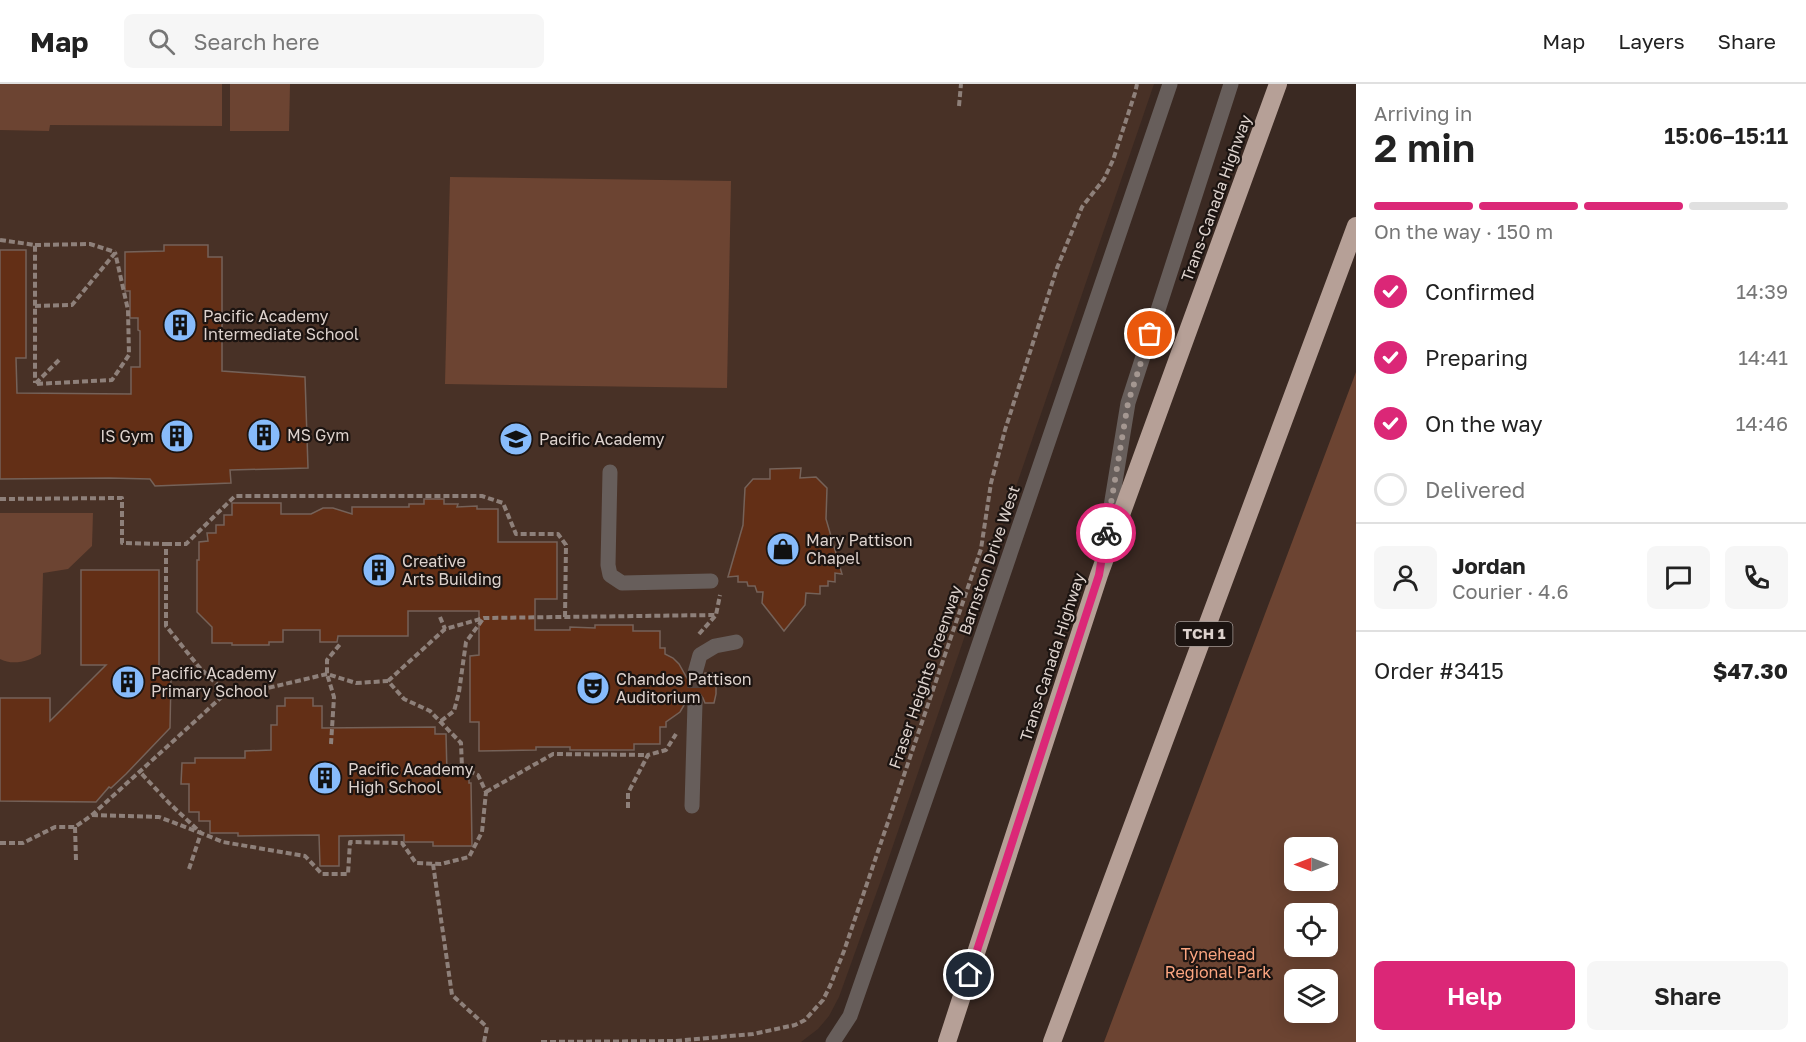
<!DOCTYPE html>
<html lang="en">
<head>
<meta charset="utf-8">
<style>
	body { margin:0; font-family:"Golos Text",sans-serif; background:#f6f6f6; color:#222; height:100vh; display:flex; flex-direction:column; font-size:22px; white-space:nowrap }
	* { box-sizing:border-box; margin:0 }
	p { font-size:20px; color:#767676 }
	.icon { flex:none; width:33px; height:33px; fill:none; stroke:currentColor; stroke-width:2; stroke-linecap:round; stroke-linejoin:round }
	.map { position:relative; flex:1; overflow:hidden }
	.side { display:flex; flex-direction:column; background:#fff; width:450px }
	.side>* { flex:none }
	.needle { width:39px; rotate:270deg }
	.controls { position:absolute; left:1284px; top:753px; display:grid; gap:12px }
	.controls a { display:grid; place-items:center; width:54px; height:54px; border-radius:9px; background:#fff; box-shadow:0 3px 15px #0003; font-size:30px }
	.pin { position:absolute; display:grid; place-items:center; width:51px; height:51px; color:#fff; margin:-26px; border:3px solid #fff; border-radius:50%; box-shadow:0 2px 6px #0007 }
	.courier { position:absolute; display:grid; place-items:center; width:60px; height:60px; margin:-30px; border:4px solid #db2777; border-radius:50%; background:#fff; color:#222; box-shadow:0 2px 8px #0007 }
	.overview em { font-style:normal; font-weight:600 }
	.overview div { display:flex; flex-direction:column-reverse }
	.overview { display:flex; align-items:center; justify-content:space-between; height:102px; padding:0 18px }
	h1 { font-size:39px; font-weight:600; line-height:45px }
	.bar { display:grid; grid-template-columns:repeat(4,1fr); gap:9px 6px; align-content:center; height:72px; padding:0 18px }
	.bar i { height:8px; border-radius:4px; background:#e0e0e0 }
	.bar .active { background:#db2777 }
	.bar p { grid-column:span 4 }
	.line { display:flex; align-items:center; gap:15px; padding:0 18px; border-top:2px solid #e0e0e0 }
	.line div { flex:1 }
	.round { display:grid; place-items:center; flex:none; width:63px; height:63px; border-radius:9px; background:#f6f6f6 }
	ol { padding:0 18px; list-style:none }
	li { display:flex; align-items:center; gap:18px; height:66px }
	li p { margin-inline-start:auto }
	li .icon { padding:6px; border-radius:50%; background:#db2777; color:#fff; stroke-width:4 }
	li:last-child { color:#767676 }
	li i { width:33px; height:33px; border:3px solid #e0e0e0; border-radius:50% }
	.primary-button { display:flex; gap:12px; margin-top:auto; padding:12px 18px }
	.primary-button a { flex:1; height:69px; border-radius:9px; background:#db2777; color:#fff; font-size:24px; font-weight:600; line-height:69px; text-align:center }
	.primary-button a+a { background:#f6f6f6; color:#222 }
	header { display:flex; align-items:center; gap:36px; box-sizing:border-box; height:84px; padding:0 30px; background:#fff; border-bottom:2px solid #e0e0e0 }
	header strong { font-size:28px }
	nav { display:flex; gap:33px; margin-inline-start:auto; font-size:21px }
	.search { width:420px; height:54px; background:#f6f6f6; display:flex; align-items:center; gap:15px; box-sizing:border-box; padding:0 21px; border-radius:9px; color:#767676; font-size:22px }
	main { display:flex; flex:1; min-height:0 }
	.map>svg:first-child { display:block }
	.built { fill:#483126 }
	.green { fill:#6c4432; fill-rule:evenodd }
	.building { fill:#632f16; stroke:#756259; stroke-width:1.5 }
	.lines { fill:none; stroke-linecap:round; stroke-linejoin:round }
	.minor-tunnel { stroke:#52423c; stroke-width:15; stroke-dasharray:15 8; stroke-linecap:butt }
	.path { stroke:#8e807a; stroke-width:4; stroke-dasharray:6 3; stroke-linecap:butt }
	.minor { stroke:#675e5b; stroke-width:15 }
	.highway { stroke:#b6a097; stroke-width:18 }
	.done { stroke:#a49791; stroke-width:6; stroke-dasharray:0 10.8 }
	.route { stroke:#db2777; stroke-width:8 }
	.labels { text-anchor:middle; stroke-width:4.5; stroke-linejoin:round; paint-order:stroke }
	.shield { fill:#1c1411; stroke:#a39995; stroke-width:1.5 }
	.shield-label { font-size:15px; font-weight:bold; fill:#ddd2cd }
	.street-label { font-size:16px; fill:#ddd2cd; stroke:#1c1411 }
	.poi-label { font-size:16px; fill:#ddd2cd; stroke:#1c1411; text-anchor:start }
	.park-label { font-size:16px; fill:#fca681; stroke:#1c1411 }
</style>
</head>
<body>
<header>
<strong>Map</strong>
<div class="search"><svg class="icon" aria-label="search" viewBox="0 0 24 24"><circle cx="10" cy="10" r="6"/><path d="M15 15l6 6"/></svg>Search here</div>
<nav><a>Map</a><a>Layers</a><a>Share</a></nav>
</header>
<main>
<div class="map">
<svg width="1356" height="958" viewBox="0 0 1356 958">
	<rect width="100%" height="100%" fill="#3a2922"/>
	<polygon class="built" points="0,0 1154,0 885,785 839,913 829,932 818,945 801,958 0,958"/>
	<g class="green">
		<polygon points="0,0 222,0 222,42 50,41 49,47 0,46"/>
		<polygon points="230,0 290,0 289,47 230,47"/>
		<polygon points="450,93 731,97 727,304 445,300"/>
		<path d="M 1356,288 L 1356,958 L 1104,958 ZM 1294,764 L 1328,764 L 1328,796 L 1294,796 ZM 1294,830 L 1328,830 L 1328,862 L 1294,862 ZM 1294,896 L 1328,896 L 1328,928 L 1294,928 Z"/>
		<path d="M 0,429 L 93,429 L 92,462 L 68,485 L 43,489 L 41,570 C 29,577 13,582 0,575 Z"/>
	</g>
	<g class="building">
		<polygon points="164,161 208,161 208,173 222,173 222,287 305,293 308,384 230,386 231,399 155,402 150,395 109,394 0,395 0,166 26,166 26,274 16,274 17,309 131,310 131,283 140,283 140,247 138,246 138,234 130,234 130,207 125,207 125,168 164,167"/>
		<polygon points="801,384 800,394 816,393 827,404 826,435 842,490 835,489 835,498 828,497 828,502 820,502 820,510 806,509 805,521 784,547 762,519 763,508 757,508 755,502 748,502 747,498 738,498 738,492 728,493 743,441 745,404 753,395 770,395 770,385"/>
		<polygon points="424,415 444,415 444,420 458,420 457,423 477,422 477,425 498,425 498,458 557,458 557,515 535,515 535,546 570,546 570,543 595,544 595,541 633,541 633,547 660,547 660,564 665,564 665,570 673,574 679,580 688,596 693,598 698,598 702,596 705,589 713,589 716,598 716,610 714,619 705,619 703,614 700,610 695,609 690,611 680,628 666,638 666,643 660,643 660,660 634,660 634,666 570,666 570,663 536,663 536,666 479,667 479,638 470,638 470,572 479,571 479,527 408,527 408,552 338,552 337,558 320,558 320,546 283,546 283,558 269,558 269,561 232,561 232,559 212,559 212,543 197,528 197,476 199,476 199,458 208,457 207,449 216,449 216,441 224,441 224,431 232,431 232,419 281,419 281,430 311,430 323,424 333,424 352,430 352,423 409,423 409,420 424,420"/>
		<polygon points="81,486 159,486 159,583 161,583 161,594 171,594 170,644 126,690 111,704 109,703 96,718 0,717 0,614 50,614 50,637 106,581 81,581"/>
		<polygon points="285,614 313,614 313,622 322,622 322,644 435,643 435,650 446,650 447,690 469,689 469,699 471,699 472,762 433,762 433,758 404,758 404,751 339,752 339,782 320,782 319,751 238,752 238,749 210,749 210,737 199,737 199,728 189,728 189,700 181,700 182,679 195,679 195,674 245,674 245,667 271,666 271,641 277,641 277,622 285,622"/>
	</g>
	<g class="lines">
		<polyline class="minor-tunnel" points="695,589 695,619"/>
		<g class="path">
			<polyline points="959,22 961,0"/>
			<polyline points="0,156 35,161 35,299"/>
			<polyline points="35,161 90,160 115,168"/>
			<polyline points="35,222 72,221 115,169"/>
			<polyline points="59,276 35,300 112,296 129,271 128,226 115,168"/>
			<polyline points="0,415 122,414 122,459 166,460 166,542 199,583 226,609"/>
			<polyline points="166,460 186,460 235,412 482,412 503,419 516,450 558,450 566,461 565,533"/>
			<polyline points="440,533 445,545"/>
			<polyline points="699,550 716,531"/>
			<polyline points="388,597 445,545 484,534 716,531 720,511"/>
			<polyline points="441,637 454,627 459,608 466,558 483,535"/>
			<polyline points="331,660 334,613 327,590 327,576 341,559"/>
			<polyline points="486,708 553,670 648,671"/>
			<polyline points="628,724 628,709 648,671 666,666 676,650"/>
			<polyline points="92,731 159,733 201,749 189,785"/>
			<polyline points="75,743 76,776"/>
			<polyline points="0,759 23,759 55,743 75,743 92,731 226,609 251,608 327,590 356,599 388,597 404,615 430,627 461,659 462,684 478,691 486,708 482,748 469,773 441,780 416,779 402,759 350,758 348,790 322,790 305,772 223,758 201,749 169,719 140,688"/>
			<polyline points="433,780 452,911 487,943 484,958"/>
			<polyline points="541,958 675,957 753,950 795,941 805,936 823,916 830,902 844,867 981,465 991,399 1005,346 1057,184 1082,123 1104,95 1113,76 1135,9 1137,0"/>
		</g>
		<g class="minor">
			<polyline points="610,388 608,481 610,491 622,499 711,497"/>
			<polyline points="1105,459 1128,319 1231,0"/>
			<polyline points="695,589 700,571 715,562 736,558"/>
			<polyline points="692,722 695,619"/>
			<polyline points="833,958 850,932 968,593 1170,0"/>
		</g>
		<g class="highway">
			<polyline points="947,958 1099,491 1278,0"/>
			<polyline points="1052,958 1356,142"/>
		</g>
	</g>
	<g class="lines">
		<polyline class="done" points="1106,449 1128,319 1150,250"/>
		<polyline class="route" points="969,891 1099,491 1106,449"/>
	</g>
	<defs>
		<g id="building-disc" transform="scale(1.725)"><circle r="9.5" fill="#87bbfb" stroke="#1c1411"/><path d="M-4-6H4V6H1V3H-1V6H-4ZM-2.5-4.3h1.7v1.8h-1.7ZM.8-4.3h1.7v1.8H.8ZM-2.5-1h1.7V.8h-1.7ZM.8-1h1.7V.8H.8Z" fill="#111"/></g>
		<g id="school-disc" transform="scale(1.725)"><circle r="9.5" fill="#87bbfb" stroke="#1c1411"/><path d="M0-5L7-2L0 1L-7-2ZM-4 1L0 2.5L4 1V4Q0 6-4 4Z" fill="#111"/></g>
		<g id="shop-disc" transform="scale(1.725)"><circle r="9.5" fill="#87bbfb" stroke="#1c1411"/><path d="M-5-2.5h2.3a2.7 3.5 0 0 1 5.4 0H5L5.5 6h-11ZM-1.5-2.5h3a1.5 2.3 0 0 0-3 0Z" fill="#111"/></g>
		<g id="theatre-disc" transform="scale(1.725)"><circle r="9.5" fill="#87bbfb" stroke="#1c1411"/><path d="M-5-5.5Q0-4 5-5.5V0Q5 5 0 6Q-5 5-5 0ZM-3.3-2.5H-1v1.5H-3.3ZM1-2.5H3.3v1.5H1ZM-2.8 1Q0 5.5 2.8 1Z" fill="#111"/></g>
	</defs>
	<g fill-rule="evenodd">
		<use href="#building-disc" x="180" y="241"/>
		<use href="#building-disc" x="264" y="351"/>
		<use href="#building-disc" x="177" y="352"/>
		<use href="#school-disc" x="516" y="355"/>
		<use href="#shop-disc" x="783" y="465"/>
		<use href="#building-disc" x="379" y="486"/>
		<use href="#building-disc" x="128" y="598"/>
		<use href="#theatre-disc" x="593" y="604"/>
		<use href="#building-disc" x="325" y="694"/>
	</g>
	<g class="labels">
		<rect class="shield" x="1175.5" y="538" width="57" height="24" rx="4.5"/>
		<g class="shield-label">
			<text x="1204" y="555">TCH 1</text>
		</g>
		<g class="street-label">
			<text transform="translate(1216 114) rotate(-70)" y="6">Trans-Canada Highway</text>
			<text transform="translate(989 476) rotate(-71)" y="6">Barnston Drive West</text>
			<text transform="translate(1052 573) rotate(-72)" y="6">Trans-Canada Highway</text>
			<text transform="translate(925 593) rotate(-71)" y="6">Fraser Heights Greenway</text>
		</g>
		<g class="poi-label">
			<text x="203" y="238">Pacific Academy<tspan x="203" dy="18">Intermediate School</tspan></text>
			<text x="287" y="357">MS Gym</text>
			<text x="154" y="358" text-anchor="end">IS Gym</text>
			<text x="539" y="361">Pacific Academy</text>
			<text x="806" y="462">Mary Pattison<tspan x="806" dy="18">Chapel</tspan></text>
			<text x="402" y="483">Creative<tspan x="402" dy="18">Arts Building</tspan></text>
			<text x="151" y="595">Pacific Academy<tspan x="151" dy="18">Primary School</tspan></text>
			<text x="616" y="601">Chandos Pattison<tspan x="616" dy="18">Auditorium</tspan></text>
			<text x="348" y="691">Pacific Academy<tspan x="348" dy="18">High School</tspan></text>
		</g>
		<g class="park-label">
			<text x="1218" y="876">Tynehead<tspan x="1218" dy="18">Regional Park</tspan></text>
		</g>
	</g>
</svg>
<div class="controls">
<a><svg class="needle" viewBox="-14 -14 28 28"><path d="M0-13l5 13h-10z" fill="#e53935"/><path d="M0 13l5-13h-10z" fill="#767676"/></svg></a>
<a><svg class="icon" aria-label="locate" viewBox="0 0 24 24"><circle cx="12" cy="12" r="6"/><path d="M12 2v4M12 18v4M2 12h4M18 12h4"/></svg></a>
<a><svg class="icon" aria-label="layers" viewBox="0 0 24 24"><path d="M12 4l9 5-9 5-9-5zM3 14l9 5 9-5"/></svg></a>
</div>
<div class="pin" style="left:1150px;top:250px;background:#ea580c"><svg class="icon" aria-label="bag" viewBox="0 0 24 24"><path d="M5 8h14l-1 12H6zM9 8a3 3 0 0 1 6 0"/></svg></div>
<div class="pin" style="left:969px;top:891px;background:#1f2937"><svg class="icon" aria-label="home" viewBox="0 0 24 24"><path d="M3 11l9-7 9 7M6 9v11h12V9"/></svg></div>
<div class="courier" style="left:1106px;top:449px"><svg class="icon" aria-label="bike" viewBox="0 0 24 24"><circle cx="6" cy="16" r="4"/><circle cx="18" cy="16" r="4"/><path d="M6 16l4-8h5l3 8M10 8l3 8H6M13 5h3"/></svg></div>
</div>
<section class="side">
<div class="overview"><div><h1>2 min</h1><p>Arriving in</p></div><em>15:06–15:11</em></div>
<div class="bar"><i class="active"></i><i class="active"></i><i class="active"></i><i></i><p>On the way · 150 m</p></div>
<ol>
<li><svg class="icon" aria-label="check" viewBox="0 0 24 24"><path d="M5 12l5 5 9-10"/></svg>Confirmed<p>14:39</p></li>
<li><svg class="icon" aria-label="check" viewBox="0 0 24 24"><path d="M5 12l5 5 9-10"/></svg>Preparing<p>14:41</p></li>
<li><svg class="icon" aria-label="check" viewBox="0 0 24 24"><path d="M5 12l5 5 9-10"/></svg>On the way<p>14:46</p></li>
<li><i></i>Delivered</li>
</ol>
<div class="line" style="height:108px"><a class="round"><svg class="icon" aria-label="person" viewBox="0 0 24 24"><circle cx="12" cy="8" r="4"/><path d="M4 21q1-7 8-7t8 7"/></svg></a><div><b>Jordan</b><p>Courier · 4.6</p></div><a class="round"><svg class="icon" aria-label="chat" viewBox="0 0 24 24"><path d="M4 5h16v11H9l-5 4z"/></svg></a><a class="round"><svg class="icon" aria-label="phone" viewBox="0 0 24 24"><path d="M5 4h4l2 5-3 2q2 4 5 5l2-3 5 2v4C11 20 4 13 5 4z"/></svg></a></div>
<div class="line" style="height:78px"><div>Order #3415</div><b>$47.30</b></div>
<div class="primary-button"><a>Help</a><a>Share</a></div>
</section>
</main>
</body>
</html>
